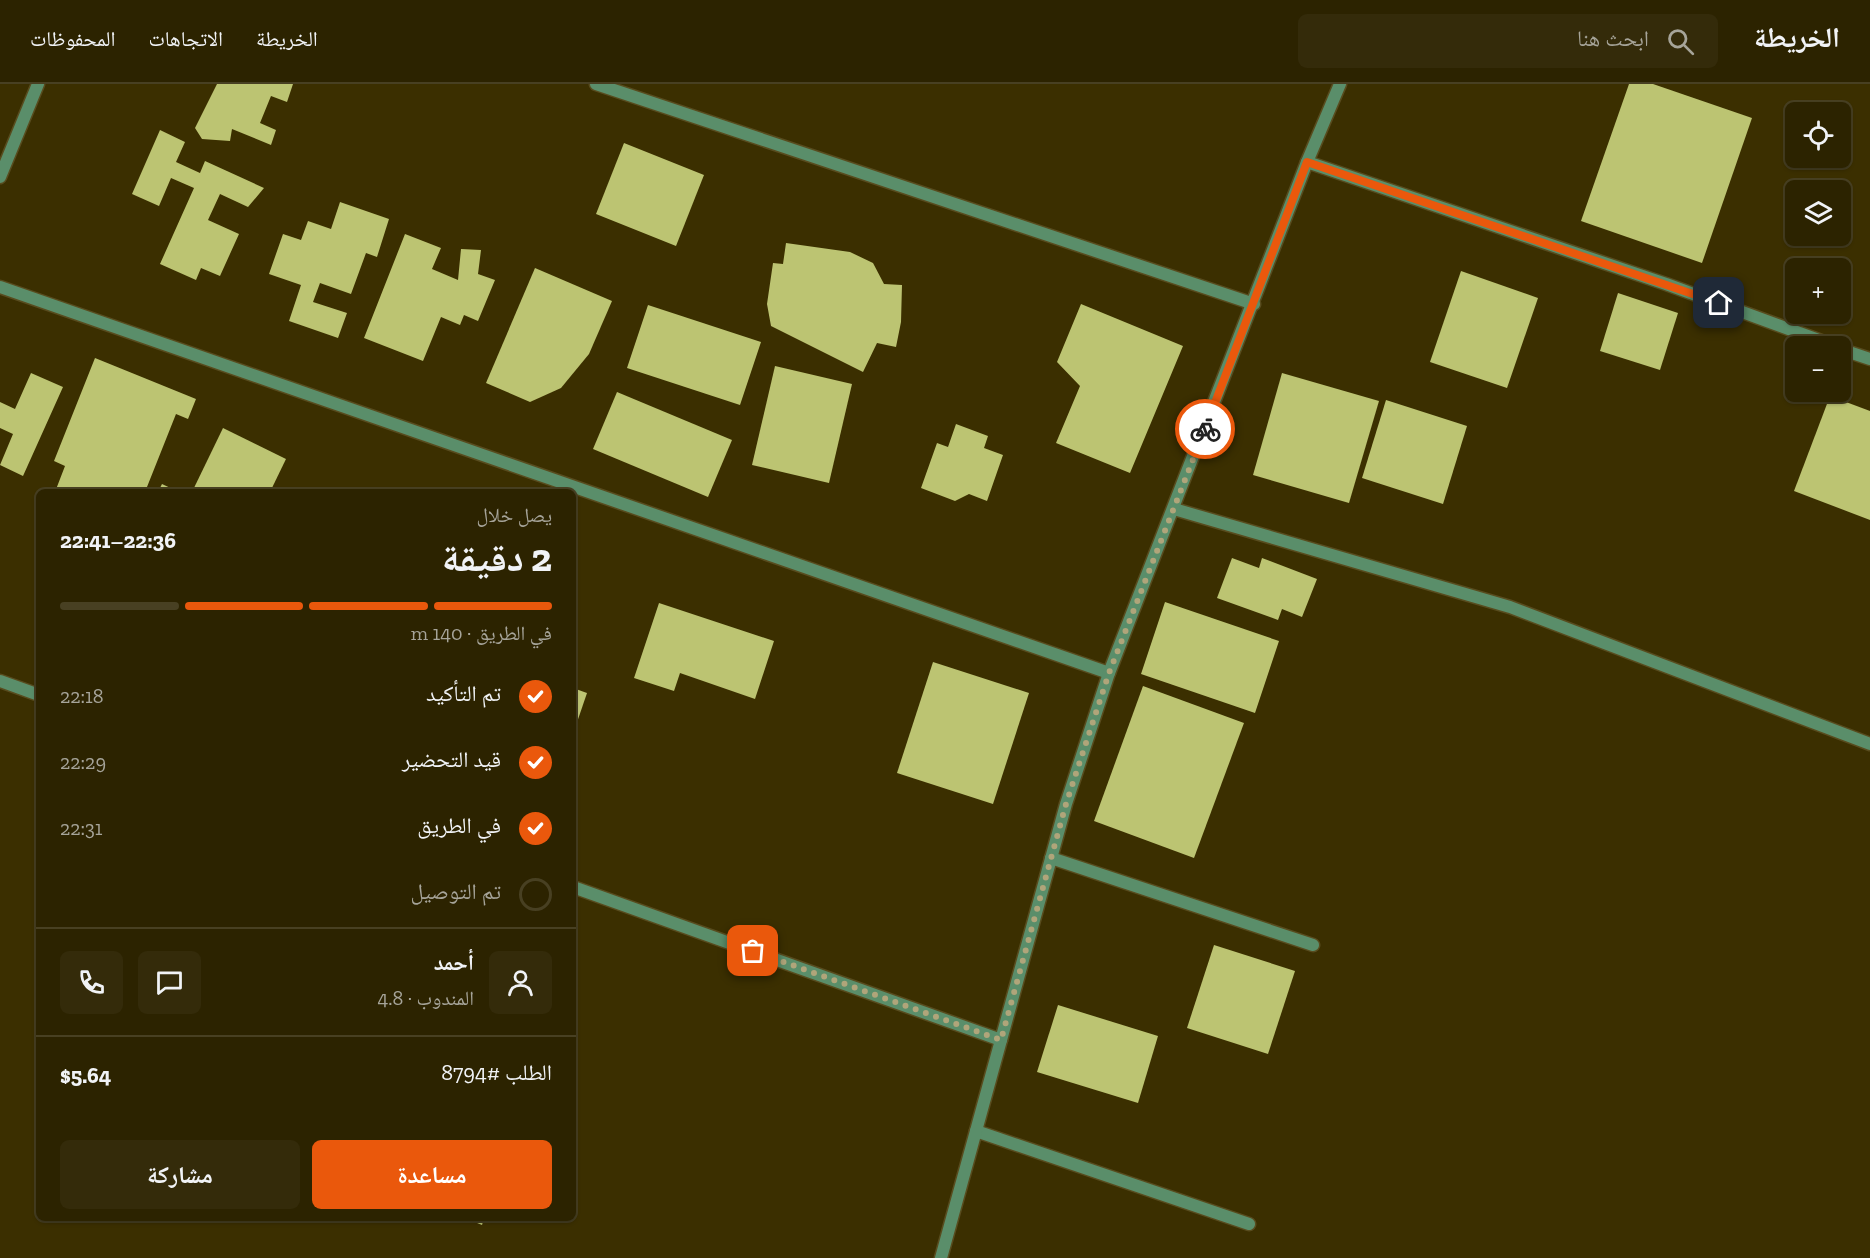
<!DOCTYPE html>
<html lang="ar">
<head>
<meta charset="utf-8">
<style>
	body { margin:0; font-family:"Zilla Slab","Noto Naskh Arabic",serif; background:#342b0a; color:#f1f3f6; direction:rtl; height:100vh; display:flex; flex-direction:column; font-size:22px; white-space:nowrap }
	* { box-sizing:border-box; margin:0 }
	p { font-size:20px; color:#a6a499 }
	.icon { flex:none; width:33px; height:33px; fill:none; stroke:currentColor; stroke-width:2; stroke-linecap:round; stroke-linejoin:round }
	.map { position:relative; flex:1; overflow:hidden; direction:ltr }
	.sheet { position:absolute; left:36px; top:405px; width:540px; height:732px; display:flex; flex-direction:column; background:#2c2300; border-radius:9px; box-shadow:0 2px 4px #0004,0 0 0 2px #484022; direction:rtl }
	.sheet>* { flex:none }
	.buttons { position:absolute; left:1785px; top:18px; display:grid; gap:12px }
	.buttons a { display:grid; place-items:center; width:66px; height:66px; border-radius:9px; background:#2c2300; box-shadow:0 2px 4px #0004,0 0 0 2px #484022; font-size:30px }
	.pin { position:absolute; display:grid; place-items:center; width:51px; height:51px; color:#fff; margin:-26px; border-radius:12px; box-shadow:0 3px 9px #0006 }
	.courier { position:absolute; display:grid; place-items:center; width:60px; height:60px; margin:-30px; border:4px solid #ea580c; border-radius:50%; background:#fff; color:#222; box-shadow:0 2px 8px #0007 }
	.overview em { font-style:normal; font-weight:700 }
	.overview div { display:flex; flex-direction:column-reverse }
	.overview { display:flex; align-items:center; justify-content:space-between; height:102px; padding:0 24px }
	h1 { font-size:39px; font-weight:700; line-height:45px }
	.bar { display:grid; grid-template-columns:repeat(4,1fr); gap:9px 6px; align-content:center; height:72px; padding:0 24px }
	.bar i { height:8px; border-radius:4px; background:#484022 }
	.bar .active { background:#ea580c }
	.bar p { grid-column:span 4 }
	.line { display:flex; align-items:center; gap:15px; padding:0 24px; border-top:2px solid #484022 }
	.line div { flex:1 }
	.round { display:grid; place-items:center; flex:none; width:63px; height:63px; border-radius:9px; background:#342b0a }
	ol { padding:0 24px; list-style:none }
	li { display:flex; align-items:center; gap:18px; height:66px }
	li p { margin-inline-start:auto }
	li .icon { padding:6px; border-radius:50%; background:#ea580c; color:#fff; stroke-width:4 }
	li:last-child { color:#a6a499 }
	li i { width:33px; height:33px; border:3px solid #484022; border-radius:50% }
	.cta { display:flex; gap:12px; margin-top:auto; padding:12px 24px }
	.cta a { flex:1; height:69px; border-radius:9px; background:#ea580c; color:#fff; font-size:24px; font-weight:700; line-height:69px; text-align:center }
	.cta a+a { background:#342b0a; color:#f1f3f6 }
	header { display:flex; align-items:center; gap:36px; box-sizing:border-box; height:84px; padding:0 30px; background:#2c2300; border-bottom:2px solid #484022 }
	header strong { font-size:28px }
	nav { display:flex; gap:33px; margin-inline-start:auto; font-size:21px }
	.search { width:420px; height:54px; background:#342b0a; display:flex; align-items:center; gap:15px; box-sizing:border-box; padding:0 21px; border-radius:9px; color:#a6a499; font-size:22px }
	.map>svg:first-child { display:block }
	.building { fill:#bcc472 }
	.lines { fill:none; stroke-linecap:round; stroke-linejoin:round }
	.street-casing { stroke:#584c1e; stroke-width:15 }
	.street { stroke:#5a8e6a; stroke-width:12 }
	.done { stroke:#b0a57a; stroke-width:6; stroke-dasharray:0 10.8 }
	.route { stroke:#ea580c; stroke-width:8 }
</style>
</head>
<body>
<header>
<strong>الخريطة</strong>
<div class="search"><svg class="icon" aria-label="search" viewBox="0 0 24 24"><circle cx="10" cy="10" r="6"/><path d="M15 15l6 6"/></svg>ابحث هنا</div>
<nav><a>الخريطة</a><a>الاتجاهات</a><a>المحفوظات</a></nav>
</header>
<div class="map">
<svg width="1870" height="1174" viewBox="0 0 1870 1174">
	<rect width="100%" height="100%" fill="#3b2f00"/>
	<g class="building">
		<polygon points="217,0 293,0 287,18 271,12 260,39 276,46 271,61 232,45 230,57 202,55 195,44"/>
		<polygon points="1629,0 1653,0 1752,34 1702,179 1581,137"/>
		<polygon points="160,46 185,58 176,78 200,89 205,77 264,104 248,123 220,110 208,136 239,150 220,192 201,184 196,196 160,180 194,104 171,94 159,122 132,110"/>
		<polygon points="624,59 704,91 676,162 596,130"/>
		<polygon points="340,118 389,135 377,173 366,169 351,210 320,199 313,218 347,229 338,254 289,237 301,201 269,190 283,150 301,156 308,137 331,145"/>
		<polygon points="405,150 441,164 432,185 458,196 461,165 481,166 478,190 495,196 478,237 464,231 460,241 441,233 423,277 364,254"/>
		<polygon points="786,159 850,168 873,179 884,200 902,201 901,238 896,263 877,259 863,288 771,242 767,220 773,179 783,180"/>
		<polygon points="535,184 612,217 589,270 561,304 530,318 486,299"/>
		<polygon points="1461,187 1538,214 1507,304 1430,278"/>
		<polygon points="1618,209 1678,229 1660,286 1600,267"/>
		<polygon points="1081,220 1183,262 1130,389 1056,359 1080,302 1057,278"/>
		<polygon points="648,221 761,258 740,321 627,284"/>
		<polygon points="95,274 196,315 188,335 176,330 145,408 55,408 65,382 54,377"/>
		<polygon points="775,282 852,300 829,399 752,381"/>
		<polygon points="31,289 63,303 23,392 0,381 13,350 0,344 0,318 15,325"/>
		<polygon points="1282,289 1379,317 1349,419 1253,391"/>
		<polygon points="617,308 732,356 708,413 593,365"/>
		<polygon points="1830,312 1870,327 1870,436 1794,407"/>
		<polygon points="1386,316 1467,342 1443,420 1362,394"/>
		<polygon points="956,340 988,352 984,364 1003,371 987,417 969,410 955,417 921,404 937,359 948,363"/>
		<polygon points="223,344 286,375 270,408 192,408"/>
		<polygon points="162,400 179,408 158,408"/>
		<polygon points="1232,474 1259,484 1262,474 1317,495 1302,533 1282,525 1278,536 1217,514"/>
		<polygon points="1165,518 1279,557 1255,629 1141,590"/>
		<polygon points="659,519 774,557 755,615 680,589 674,607 634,594"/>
		<polygon points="933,578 1029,609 993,720 897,689"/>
		<polygon points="1143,602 1244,639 1194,774 1094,737"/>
		<polygon points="573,604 587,609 573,650"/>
		<polygon points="1214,861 1295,887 1268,970 1187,944"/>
		<polygon points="1058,921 1158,952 1138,1019 1037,988"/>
		<polygon points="465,1134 484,1134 482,1141"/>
	</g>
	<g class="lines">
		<g class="street-casing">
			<g id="street">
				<polyline points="596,0 1254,220"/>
				<polyline points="1307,78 1666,200 1835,262"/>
				<polyline points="0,93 38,0"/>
				<polyline points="0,203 1109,589"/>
				<polyline points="1840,265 1870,275"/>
				<polyline points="1174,425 1510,523 1870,660"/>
				<polyline points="0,597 39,611"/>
				<polyline points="1051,774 1313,861"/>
				<polyline points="573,803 1001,956"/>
				<polyline points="976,1047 1249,1140"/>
				<polyline points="941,1174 1066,720 1109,589 1307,78 1340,0"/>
			</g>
		</g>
		<use href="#street" class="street"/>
	</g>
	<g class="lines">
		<polyline class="done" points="753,867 1001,956 1066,720 1109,589 1205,345"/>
		<polyline class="route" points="1205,345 1307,78 1719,219"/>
	</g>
</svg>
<div class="buttons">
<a><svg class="icon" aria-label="locate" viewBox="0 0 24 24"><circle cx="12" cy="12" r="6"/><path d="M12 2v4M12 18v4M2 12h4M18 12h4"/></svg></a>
<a><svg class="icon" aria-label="layers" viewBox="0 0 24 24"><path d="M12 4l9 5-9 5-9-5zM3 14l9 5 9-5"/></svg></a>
<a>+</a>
<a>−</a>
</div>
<div class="pin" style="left:753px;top:867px;background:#ea580c"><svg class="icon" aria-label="bag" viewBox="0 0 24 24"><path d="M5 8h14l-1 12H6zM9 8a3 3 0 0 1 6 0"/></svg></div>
<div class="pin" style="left:1719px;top:219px;background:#1f2937"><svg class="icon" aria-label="home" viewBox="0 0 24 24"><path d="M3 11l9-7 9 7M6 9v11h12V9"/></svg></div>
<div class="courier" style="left:1205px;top:345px"><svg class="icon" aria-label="bike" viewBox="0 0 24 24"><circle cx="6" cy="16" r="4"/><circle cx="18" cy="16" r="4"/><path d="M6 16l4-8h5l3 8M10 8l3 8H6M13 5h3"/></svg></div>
<section class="sheet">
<div class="overview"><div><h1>2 دقيقة</h1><p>يصل خلال</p></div><em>22:36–22:41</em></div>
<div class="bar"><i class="active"></i><i class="active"></i><i class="active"></i><i></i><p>في الطريق · 140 m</p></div>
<ol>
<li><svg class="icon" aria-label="check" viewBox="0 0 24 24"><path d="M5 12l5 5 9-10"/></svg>تم التأكيد<p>22:18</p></li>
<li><svg class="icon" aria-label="check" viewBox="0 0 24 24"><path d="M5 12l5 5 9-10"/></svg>قيد التحضير<p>22:29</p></li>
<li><svg class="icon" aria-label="check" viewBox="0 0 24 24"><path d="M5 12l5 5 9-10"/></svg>في الطريق<p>22:31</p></li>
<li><i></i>تم التوصيل</li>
</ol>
<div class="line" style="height:108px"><a class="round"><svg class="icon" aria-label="person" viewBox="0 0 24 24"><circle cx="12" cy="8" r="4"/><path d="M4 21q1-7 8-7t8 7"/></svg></a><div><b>أحمد</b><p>المندوب · 4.8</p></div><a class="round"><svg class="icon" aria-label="chat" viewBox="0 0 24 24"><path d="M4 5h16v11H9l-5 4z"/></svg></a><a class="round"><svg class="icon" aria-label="phone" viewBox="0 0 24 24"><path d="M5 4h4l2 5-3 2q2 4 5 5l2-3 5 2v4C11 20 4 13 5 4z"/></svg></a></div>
<div class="line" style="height:78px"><div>الطلب #8794</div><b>$5.64</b></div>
<div class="cta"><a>مساعدة</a><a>مشاركة</a></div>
</section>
</div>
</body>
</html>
